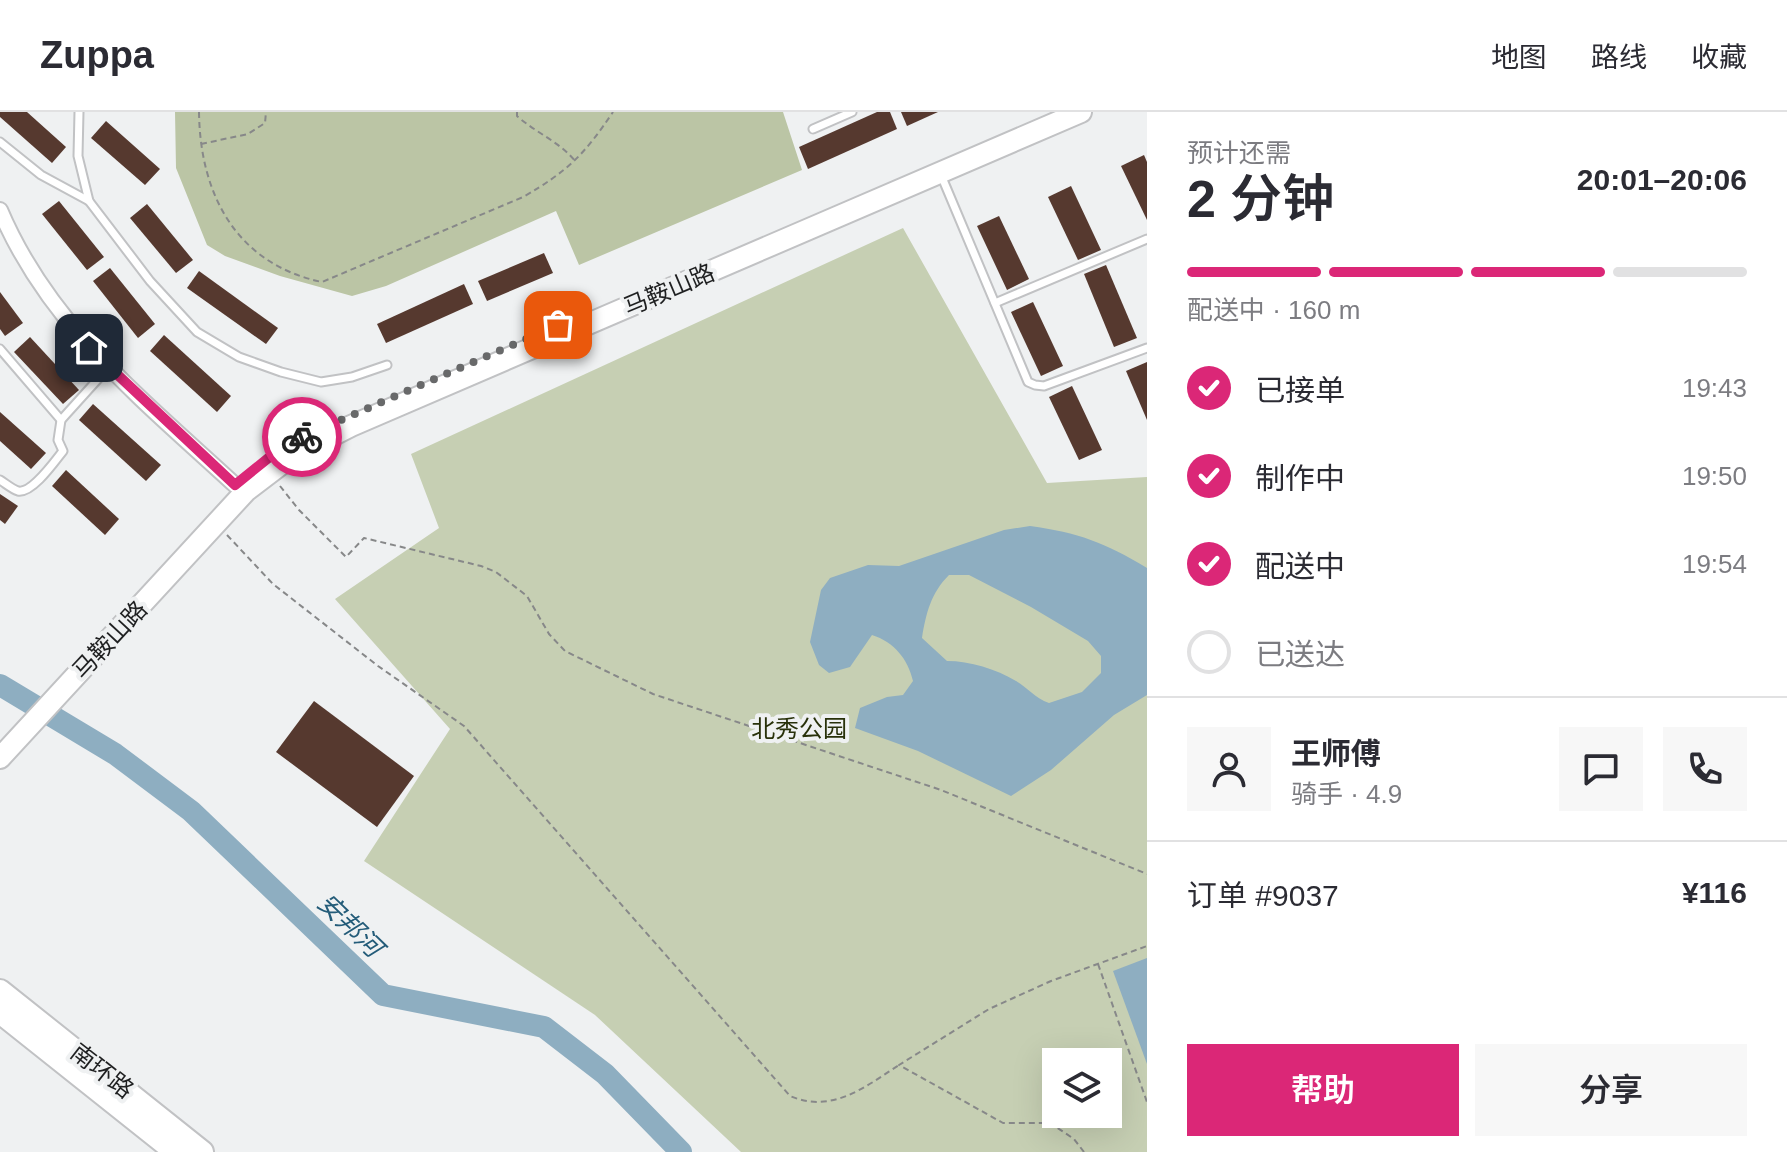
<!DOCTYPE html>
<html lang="zh">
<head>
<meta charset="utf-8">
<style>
	body { margin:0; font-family:Arial,"Noto Sans SC",sans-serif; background:#f7f7f7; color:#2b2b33; height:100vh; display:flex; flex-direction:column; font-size:30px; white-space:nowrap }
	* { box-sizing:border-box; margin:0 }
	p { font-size:26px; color:#7c7c81 }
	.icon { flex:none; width:44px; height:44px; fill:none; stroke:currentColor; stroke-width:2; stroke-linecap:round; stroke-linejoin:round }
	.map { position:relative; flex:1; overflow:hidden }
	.panel { display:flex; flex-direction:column; background:#fff; width:640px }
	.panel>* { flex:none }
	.controls { position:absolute; left:1042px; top:936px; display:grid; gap:16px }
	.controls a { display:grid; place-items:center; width:80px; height:80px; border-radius:0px; background:#fff; box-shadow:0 8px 32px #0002; font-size:40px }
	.pin { position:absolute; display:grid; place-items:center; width:68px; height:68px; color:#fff; margin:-34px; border-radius:16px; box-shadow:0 4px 12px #0006 }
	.courier { position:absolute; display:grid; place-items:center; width:80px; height:80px; margin:-40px; border:6px solid #db2777; border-radius:50%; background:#fff; color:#222; box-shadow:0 2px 10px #0007 }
	.head em { font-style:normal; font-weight:600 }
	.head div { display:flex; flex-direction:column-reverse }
	.head { display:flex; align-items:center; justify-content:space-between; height:136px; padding:0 40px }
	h1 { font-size:52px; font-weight:600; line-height:60px }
	.bar { display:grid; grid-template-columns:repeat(4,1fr); gap:12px 8px; align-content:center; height:96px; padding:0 40px }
	.bar i { height:10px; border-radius:6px; background:#e1e1e2 }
	.bar .active { background:#db2777 }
	.bar p { grid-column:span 4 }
	.line { display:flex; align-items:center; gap:20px; padding:0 40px; border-top:2px solid #e1e1e2 }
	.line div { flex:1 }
	.round { display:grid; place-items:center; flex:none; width:84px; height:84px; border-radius:0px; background:#f7f7f7 }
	ol { padding:0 40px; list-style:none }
	li { display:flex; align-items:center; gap:24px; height:88px }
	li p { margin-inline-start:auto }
	li .icon { padding:8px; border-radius:50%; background:#db2777; color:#fff; stroke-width:4 }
	li:last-child { color:#7c7c81 }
	li i { width:44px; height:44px; border:4px solid #e1e1e2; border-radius:50% }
	.cta { display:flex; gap:16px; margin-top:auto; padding:16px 40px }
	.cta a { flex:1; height:92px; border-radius:0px; background:#db2777; color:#fff; font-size:32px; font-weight:600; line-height:92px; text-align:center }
	.cta a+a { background:#f7f7f7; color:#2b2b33 }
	header { display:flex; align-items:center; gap:48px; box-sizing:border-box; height:112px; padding:0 40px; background:#fff; border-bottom:2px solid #e1e1e2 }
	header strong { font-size:38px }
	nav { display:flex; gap:44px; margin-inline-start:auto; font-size:28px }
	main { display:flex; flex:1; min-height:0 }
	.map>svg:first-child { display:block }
	.green { fill:#c6cfb3; fill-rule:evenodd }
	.forest { fill:#bbc5a5 }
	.water { fill:#8eaec1; fill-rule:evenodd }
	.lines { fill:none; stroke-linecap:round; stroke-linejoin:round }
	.river { stroke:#8eaec1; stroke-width:22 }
	.building { fill:#56392f }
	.service-casing { stroke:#c1c2c4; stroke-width:11 }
	.minor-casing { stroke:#c1c2c4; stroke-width:18 }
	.secondary-casing { stroke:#c1c2c4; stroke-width:24 }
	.trunk-casing { stroke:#c1c2c4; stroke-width:26 }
	.path { stroke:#878889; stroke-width:2; stroke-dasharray:6 4; stroke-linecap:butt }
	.service { stroke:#fff; stroke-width:7 }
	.minor { stroke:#fff; stroke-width:14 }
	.secondary { stroke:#fff; stroke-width:20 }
	.trunk { stroke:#fff; stroke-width:22 }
	.done { stroke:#68696a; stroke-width:8; stroke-dasharray:0 14.4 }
	.route { stroke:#db2777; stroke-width:10 }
	.labels { text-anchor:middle; stroke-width:8; stroke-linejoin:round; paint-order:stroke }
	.street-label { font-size:24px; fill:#1f2021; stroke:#eff1f2 }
	.park-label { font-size:24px; fill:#28310a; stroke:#eff1f2 }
	.water-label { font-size:26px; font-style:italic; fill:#245c79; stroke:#eff1f2 }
</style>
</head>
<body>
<header>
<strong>Zuppa</strong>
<nav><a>地图</a><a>路线</a><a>收藏</a></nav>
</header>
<main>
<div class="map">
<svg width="1147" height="1040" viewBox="0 0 1147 1040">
	<rect width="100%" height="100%" fill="#eff1f2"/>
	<path class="green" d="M 903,116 L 1047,371 L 1147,365 L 1147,1040 L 741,1040 L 595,903 L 364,749 L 450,617 L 335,487 L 439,416 L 411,342 ZM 1056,950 L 1108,950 L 1108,1002 L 1056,1002 Z"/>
	<polygon class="forest" points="175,0 783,0 802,58 579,153 556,99 386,174 352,184 280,164 225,144 207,133 176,56"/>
	<g class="water">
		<path d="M 1030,414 C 1079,421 1104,430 1147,456 L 1147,583 L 1114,603 L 1051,658 L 1011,684 L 918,639 L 855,616 L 860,596 L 887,585 L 903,583 L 913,569 C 908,547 894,530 872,523 L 850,555 L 829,561 L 819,553 L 810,530 L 821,478 L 830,466 L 868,453 L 899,454 L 1004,418 ZM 949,463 L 969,463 L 1031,495 L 1088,529 L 1101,544 L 1101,561 L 1082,580 L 1049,591 C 1035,586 1028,576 1016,569 C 996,557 970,549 947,549 L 922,526 C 926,501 931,481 949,463 Z"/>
		<polygon points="1147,846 1147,952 1113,859"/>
	</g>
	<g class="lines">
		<polyline class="river" points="0,573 115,642 191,699 383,883 544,915 605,962 681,1040"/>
	</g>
	<g class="building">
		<polygon points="0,0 27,0 66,35 52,51 0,5"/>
		<polygon points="877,0 890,0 897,17 808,57 799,35"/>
		<polygon points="901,0 938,0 907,14"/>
		<polygon points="106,9 160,57 145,73 91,26"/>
		<polygon points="1144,43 1147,50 1147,108 1121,54"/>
		<polygon points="1071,74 1101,138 1078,148 1048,85"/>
		<polygon points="59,89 104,145 87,158 42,102"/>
		<polygon points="147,92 193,148 176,161 130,106"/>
		<polygon points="999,104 1029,167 1007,178 977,114"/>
		<polygon points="544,141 553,161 487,189 478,169"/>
		<polygon points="1106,153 1137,226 1114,235 1084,162"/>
		<polygon points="110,156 155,212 138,226 93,169"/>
		<polygon points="199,159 278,216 266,232 187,176"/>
		<polygon points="464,172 473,192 386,231 377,212"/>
		<polygon points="0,180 23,211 5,224 0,217"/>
		<polygon points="1033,190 1063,254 1041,264 1011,200"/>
		<polygon points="164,223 231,284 217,300 150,239"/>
		<polygon points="30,225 79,278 63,292 14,240"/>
		<polygon points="1147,250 1147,308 1126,259"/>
		<polygon points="1072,274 1102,338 1079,348 1049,285"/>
		<polygon points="93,292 161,353 146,369 79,308"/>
		<polygon points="0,300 46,341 31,357 0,329"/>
		<polygon points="66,358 119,407 105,423 52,374"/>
		<polygon points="0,382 18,394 5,412 0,408"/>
		<polygon points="314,589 414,664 377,715 276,640"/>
	</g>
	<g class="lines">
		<g class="service-casing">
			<g id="service">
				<polyline points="79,0 78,44 89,89 150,169 197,220 239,245 281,260 321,270 352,265 387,253"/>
				<polyline points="813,17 852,0"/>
				<polyline points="0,30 41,63 89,89"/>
				<polyline points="941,63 1028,270 1035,273 1044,274 1147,236"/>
				<polyline points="995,191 1147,127"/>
				<polyline points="0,237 61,308 108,256"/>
				<path d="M 0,368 C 5,371 12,377 18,379 C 32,382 55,349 63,339 L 58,328 L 61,308"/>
			</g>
		</g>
		<g class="minor-casing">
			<path id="minor" d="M 0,98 C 49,214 144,289 235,373"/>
		</g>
		<g class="secondary-casing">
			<polyline id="secondary" points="0,646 246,379 292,344 351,314 1081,0"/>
		</g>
		<g class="trunk-casing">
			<g id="trunk">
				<polyline points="0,879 202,1040"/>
				<polyline points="0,900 176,1040"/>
			</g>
		</g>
		<g class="path">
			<path d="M 199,0 C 200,82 236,152 322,170 L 523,85 C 568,59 584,43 613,0"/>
			<path d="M 517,0 L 517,4 C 536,21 560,30 575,49"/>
			<polyline points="201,32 248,22 265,11 266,0"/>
			<polyline points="280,374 299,398 346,445 364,426 481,454 496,460 527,484 549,522 565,539 653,582 941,678 1147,762"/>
			<path d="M 227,423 L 273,472 L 378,554 L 464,614 L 790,984 C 832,1002 865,975 899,953"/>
			<polyline points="1098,852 1147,990"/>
			<polyline points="1084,1040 1074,1027 1053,1013 1042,1011 1003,1011 899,953 989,897 1051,869 1147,834"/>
		</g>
		<use href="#service" class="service"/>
		<use href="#minor" class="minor"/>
		<use href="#secondary" class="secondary"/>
		<use href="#trunk" class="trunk"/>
	</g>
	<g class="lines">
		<polyline class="done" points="302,325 558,213"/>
		<polyline class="route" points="89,236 235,373 277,339 302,325"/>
	</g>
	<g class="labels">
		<g class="street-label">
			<text transform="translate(669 178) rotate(-23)" y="8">马鞍山路</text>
			<text transform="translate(110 528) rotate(-47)" y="8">马鞍山路</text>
			<text transform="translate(102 959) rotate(38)" y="8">南环路</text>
		</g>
		<g class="park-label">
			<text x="799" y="625">北秀公园</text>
		</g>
		<g class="water-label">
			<text transform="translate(350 813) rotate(44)" y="9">安邦河</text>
		</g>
	</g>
</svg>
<div class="controls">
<a><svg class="icon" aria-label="layers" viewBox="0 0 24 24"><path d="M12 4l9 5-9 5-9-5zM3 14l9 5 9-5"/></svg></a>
</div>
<div class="pin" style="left:558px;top:213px;background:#ea580c"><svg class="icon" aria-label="bag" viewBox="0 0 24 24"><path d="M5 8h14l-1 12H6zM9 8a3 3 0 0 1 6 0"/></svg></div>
<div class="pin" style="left:89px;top:236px;background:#1f2937"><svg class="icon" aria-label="home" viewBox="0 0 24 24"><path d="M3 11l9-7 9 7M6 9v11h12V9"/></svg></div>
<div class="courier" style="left:302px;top:325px"><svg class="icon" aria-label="bike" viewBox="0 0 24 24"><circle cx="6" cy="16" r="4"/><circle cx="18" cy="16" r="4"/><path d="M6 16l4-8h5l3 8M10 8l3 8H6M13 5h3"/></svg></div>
</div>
<section class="panel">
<div class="head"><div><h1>2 分钟</h1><p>预计还需</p></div><em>20:01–20:06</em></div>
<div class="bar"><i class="active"></i><i class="active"></i><i class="active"></i><i></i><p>配送中 · 160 m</p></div>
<ol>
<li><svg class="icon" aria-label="check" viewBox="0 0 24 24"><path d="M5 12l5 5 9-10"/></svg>已接单<p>19:43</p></li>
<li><svg class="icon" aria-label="check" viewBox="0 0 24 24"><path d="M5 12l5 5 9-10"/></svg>制作中<p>19:50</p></li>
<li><svg class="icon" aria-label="check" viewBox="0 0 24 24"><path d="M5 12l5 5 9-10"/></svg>配送中<p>19:54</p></li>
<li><i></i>已送达</li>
</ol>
<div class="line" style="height:144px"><a class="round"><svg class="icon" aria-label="person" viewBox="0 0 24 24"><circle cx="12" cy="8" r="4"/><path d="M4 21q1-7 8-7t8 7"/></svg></a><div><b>王师傅</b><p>骑手 · 4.9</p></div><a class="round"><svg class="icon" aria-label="chat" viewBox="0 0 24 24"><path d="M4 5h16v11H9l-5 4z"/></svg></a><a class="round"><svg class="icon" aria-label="phone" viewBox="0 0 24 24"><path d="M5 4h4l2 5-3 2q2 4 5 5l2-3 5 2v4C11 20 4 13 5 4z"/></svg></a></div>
<div class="line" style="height:104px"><div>订单 #9037</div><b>¥116</b></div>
<div class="cta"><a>帮助</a><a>分享</a></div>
</section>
</main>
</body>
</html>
